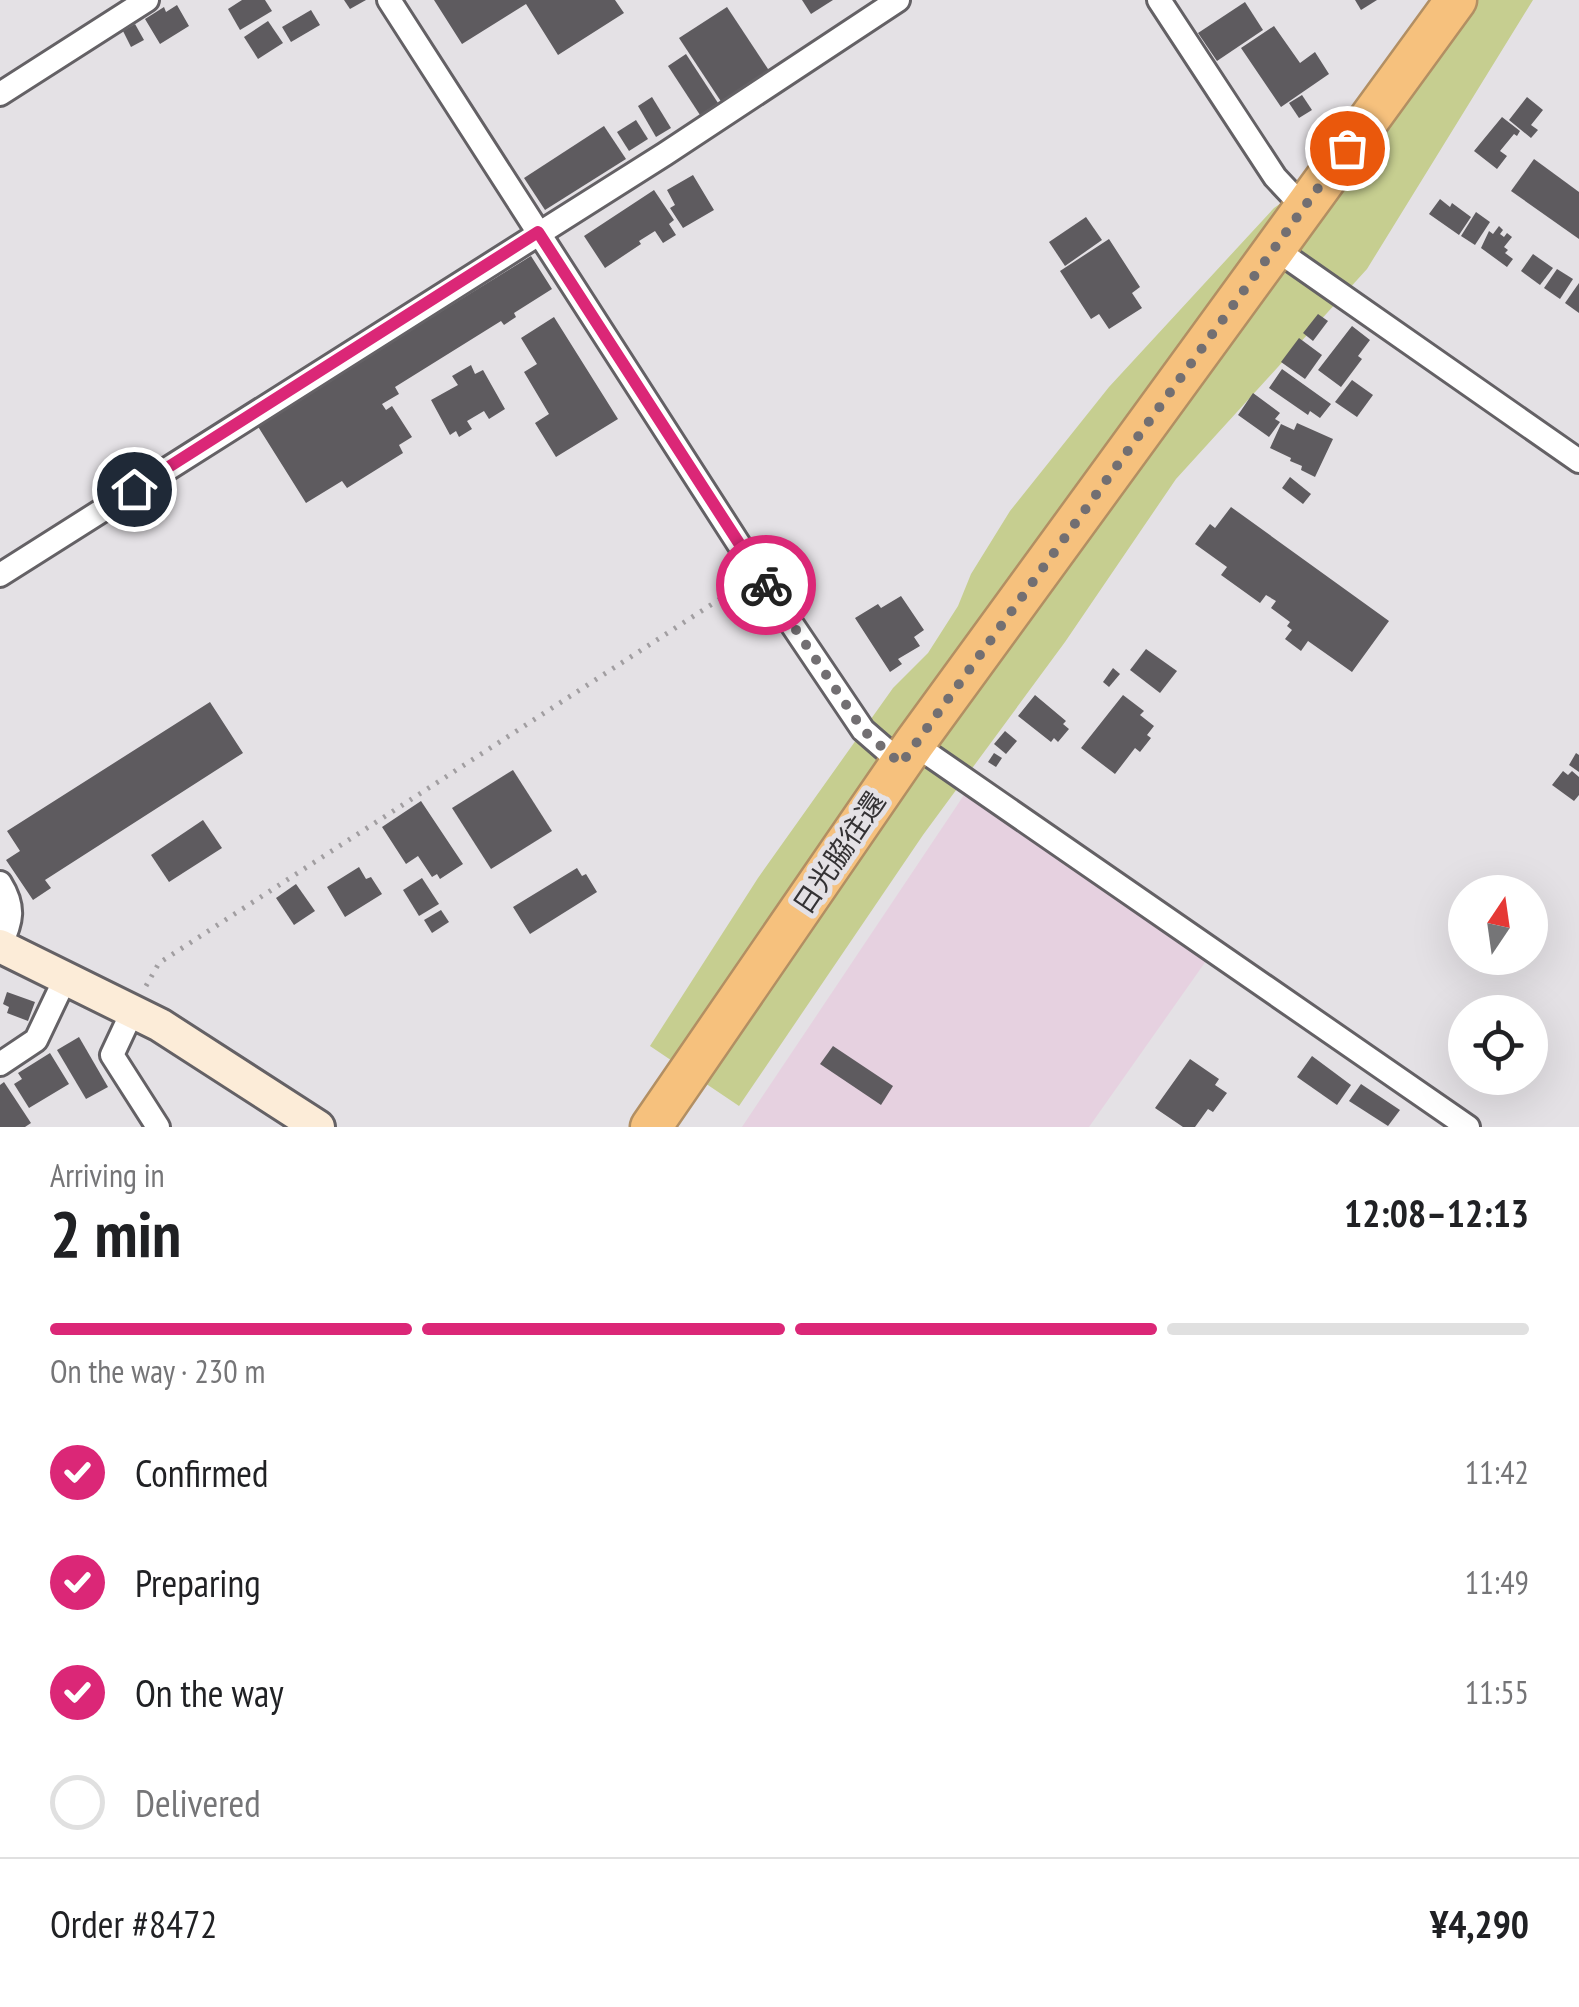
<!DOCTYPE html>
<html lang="en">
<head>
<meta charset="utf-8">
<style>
	body { margin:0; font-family:"PT Sans Narrow","Noto Sans JP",sans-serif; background:#f6f6f6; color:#202124; height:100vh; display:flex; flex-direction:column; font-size:38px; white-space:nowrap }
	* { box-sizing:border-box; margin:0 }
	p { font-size:32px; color:#757577 }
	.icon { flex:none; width:55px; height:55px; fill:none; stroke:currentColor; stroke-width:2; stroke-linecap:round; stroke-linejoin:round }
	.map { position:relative; height:1127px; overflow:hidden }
	.sheet { display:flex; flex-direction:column; background:#fff; flex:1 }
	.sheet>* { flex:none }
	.needle { width:65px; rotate:13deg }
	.controls { position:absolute; left:1448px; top:875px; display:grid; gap:20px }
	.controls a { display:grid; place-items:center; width:100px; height:100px; border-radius:50%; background:#fff; box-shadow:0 10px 40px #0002; font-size:50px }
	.pin { position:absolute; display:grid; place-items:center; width:85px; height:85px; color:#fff; margin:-42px; border:5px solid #fff; border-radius:50%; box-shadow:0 2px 10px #0007 }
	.courier { position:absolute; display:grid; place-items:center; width:100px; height:100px; margin:-50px; border:8px solid #db2777; border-radius:50%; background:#fff; color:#222; box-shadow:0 2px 12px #0007 }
	.headline em { font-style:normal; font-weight:700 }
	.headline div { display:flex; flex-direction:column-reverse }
	.headline { display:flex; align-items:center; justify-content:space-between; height:170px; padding:0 50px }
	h1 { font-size:65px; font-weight:700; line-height:75px }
	.bar { display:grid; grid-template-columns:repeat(4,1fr); gap:15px 10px; align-content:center; height:120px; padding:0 50px }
	.bar i { height:12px; border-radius:8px; background:#e0e0e0 }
	.bar .selected { background:#db2777 }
	.bar p { grid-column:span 4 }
	.line { display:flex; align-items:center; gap:25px; padding:0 50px; border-top:2px solid #e0e0e0 }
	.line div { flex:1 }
	ol { padding:0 50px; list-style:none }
	li { display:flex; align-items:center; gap:30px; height:110px }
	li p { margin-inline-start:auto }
	li .icon { padding:10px; border-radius:50%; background:#db2777; color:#fff; stroke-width:4 }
	li:last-child { color:#757577 }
	li i { width:55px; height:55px; border:5px solid #e0e0e0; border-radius:50% }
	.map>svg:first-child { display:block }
	.industrial { fill:#e6d1e0 }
	.green { fill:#c6ce90 }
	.building { fill:#5e5b5f }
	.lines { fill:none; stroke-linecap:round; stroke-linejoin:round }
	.street-casing { stroke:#646165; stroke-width:28 }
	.secondary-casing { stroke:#646165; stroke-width:38 }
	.highway-casing { stroke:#b28f63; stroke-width:45 }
	.path { stroke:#a19ea1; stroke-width:5; stroke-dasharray:2.5 8; stroke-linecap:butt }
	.street { stroke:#fff; stroke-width:22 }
	.secondary { stroke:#fcecd8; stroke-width:32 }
	.highway { stroke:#f6c17d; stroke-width:40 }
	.done { stroke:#726f72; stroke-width:10; stroke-dasharray:0 18 }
	.route { stroke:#db2777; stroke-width:12 }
	.labels { text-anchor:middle; stroke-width:10; stroke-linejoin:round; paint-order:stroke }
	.street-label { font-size:28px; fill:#343234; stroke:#e4e1e5 }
</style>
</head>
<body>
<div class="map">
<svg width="1579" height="1127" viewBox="0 0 1579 1127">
	<rect width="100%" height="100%" fill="#e4e1e5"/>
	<polygon class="industrial" points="964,795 1206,961 1089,1127 742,1127"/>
	<polygon class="green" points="1447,0 1533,0 1367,269 1176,479 1065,642 923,835 739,1106 650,1046 758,878 893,688 928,653 958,606 971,574 1010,511 1109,387 1274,208 1307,185 1318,149"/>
	<g class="building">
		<polygon points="242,0 265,0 272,11 240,30 228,9"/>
		<polygon points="344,0 366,0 350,9"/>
		<polygon points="434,0 615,0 624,13 558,55 526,4 462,44"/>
		<polygon points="802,0 833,0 811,14"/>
		<polygon points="1355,0 1377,0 1361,10"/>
		<polygon points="1245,2 1263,30 1217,61 1198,33"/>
		<polygon points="177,5 189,26 160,44 145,19 164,7 166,12"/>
		<polygon points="727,7 770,72 722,103 679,38"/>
		<polygon points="311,10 320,25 291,42 282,27"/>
		<polygon points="268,21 283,43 258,59 244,37"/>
		<polygon points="135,24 144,40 131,47 123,31"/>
		<polygon points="1274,26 1300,63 1315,52 1329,74 1281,107 1241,48"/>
		<polygon points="686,54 718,103 700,115 668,66"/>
		<polygon points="1302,95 1312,110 1299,118 1289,103"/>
		<polygon points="652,97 671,128 656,137 638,106"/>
		<polygon points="1527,97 1543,110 1531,125 1538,130 1531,138 1509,120"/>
		<polygon points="1502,117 1520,131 1517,136 1514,134 1500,151 1507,156 1497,169 1474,151"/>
		<polygon points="636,120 648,139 629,151 617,132"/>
		<polygon points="604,126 626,159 545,210 524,178"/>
		<polygon points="1534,159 1579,192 1579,239 1511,191"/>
		<polygon points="693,175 714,210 683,228 670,208 675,205 667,190"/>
		<polygon points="654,190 674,220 669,224 676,235 663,243 655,231 639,241 641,244 605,268 584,236"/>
		<polygon points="1440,199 1450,207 1452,203 1471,217 1459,235 1429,214"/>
		<polygon points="1476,212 1490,222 1475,245 1461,236"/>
		<polygon points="1086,217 1102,240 1065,266 1049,242"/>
		<polygon points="1499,226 1503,230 1500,234 1504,237 1507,233 1512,237 1504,247 1508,250 1505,253 1513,259 1507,267 1481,248 1489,231 1493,234"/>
		<polygon points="1109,239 1140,287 1132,293 1142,308 1109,329 1099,314 1091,319 1060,271"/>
		<polygon points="1533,254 1553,268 1540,285 1521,271"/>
		<polygon points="531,256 552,289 514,313 516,317 504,325 501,321 395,387 399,394 382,404 386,410 392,406 412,437 399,445 403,453 347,488 342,481 306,503 257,425"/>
		<polygon points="1557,269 1573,279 1560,299 1544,288"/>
		<polygon points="1579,283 1579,313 1565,303"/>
		<polygon points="1318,314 1328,321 1313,341 1303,333"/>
		<polygon points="554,317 618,419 556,457 535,423 549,414 524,372 537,364 521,338"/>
		<polygon points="1352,326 1370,340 1358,356 1362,359 1341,387 1318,370"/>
		<polygon points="1299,338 1322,355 1305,379 1281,362"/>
		<polygon points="471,365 475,374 483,370 505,409 489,419 484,411 467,421 472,429 459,437 456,431 450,435 431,400 458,385 452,376"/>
		<polygon points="1282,369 1331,404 1320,418 1310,411 1308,415 1269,388"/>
		<polygon points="1352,380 1373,395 1357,417 1335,402"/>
		<polygon points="1253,393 1280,413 1275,419 1280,422 1269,437 1238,415"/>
		<polygon points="1297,423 1333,439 1315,477 1301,470 1302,466 1290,461 1291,458 1270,448 1281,424 1294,430"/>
		<polygon points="1290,477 1311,494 1303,504 1282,488"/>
		<polygon points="1231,507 1389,621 1352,672 1308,641 1301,651 1285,639 1292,630 1287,626 1290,622 1271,608 1276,601 1266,595 1260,603 1221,575 1227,567 1195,544 1210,524 1215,528"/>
		<polygon points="901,596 924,630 914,637 920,646 898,659 902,664 890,672 855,618 878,604 881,608"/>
		<polygon points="1146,649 1177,671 1160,693 1130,670"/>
		<polygon points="1113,668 1120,674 1109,687 1103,682"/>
		<polygon points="1035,695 1066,721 1063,724 1069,729 1058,742 1054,738 1051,742 1018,716"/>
		<polygon points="1123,695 1144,711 1140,715 1154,726 1147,735 1151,738 1140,752 1135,748 1115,774 1081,748"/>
		<polygon points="210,702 243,753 45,880 51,888 33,900 6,860 20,851 7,831"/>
		<polygon points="1005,731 1017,741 1006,754 994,744"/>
		<polygon points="994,753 1002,758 996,767 988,762"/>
		<polygon points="1576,753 1579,755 1579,772 1569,765"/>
		<polygon points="513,770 552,831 491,869 452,808"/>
		<polygon points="1563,771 1568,775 1572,771 1579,777 1579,795 1574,801 1552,785"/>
		<polygon points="421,801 463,864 440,879 437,874 432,877 418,856 406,864 382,827"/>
		<polygon points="203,820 222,848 169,882 151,855"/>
		<polygon points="359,867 366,879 371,877 382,894 345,917 327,887"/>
		<polygon points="577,868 582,876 586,874 597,892 530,934 513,907"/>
		<polygon points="422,878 439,904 419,916 403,890"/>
		<polygon points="296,884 315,911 294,925 276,898"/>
		<polygon points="441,910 449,922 432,933 424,920"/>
		<polygon points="7,992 35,1002 28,1021 7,1013 9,1007 3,1004"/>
		<polygon points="79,1037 108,1087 86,1099 57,1050"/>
		<polygon points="833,1046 893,1086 881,1105 820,1064"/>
		<polygon points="50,1053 69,1084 29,1108 14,1084 22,1079 18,1073"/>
		<polygon points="1312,1056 1351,1085 1337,1105 1297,1077"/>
		<polygon points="1190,1059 1219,1079 1215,1085 1227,1093 1213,1112 1208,1109 1195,1127 1183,1127 1155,1108"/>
		<polygon points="4,1082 31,1123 25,1127 0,1127 0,1085"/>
		<polygon points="1361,1084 1400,1110 1388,1126 1349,1101"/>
	</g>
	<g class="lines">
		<g class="street-casing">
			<g id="street">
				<polyline points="389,0 758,574 863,730 901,763"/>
				<polyline points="1159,0 1275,177 1304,208"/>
				<polyline points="0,94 147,0"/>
				<polyline points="1274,248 1579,461"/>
				<polyline points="0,575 665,154 898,0"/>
				<polyline points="914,744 1468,1127"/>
				<path d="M 0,883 C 15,907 12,921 0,946"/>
				<polyline points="133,1010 112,1055 158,1127"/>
				<polyline points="0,1064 36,1040 66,977"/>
			</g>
		</g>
		<g class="secondary-casing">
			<polyline id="secondary" points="0,946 160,1025 318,1127"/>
		</g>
		<g class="highway-casing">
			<polyline id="highway" points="651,1127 914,744 1456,0"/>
		</g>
		<polyline class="path" points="146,986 159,963 740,586"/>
		<use href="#street" class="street"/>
		<use href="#secondary" class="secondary"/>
		<use href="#highway" class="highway"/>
	</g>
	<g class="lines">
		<polyline class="done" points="766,585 863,730 901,764 1347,148"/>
		<polyline class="route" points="134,489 538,232 766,585"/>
	</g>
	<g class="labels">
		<g class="street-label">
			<text transform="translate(839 853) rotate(-56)" y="10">日光脇往還</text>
		</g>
	</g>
</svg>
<div class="controls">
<a><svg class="needle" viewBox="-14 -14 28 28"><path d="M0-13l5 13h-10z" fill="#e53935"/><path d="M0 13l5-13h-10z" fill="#757577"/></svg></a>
<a><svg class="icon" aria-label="locate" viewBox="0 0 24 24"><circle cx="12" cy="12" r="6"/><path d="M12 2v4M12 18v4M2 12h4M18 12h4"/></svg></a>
</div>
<div class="pin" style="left:1347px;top:148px;background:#ea580c"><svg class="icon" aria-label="bag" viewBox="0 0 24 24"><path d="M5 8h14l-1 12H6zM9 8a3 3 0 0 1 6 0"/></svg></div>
<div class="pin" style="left:134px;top:489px;background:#1f2937"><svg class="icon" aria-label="home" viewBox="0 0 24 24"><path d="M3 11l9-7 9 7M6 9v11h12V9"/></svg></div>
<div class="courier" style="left:766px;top:585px"><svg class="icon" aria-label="bike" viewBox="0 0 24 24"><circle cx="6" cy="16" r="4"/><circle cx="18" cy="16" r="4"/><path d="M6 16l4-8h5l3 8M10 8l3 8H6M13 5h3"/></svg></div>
</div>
<section class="sheet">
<div class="headline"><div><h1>2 min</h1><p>Arriving in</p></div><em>12:08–12:13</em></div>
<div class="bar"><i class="selected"></i><i class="selected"></i><i class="selected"></i><i></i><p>On the way · 230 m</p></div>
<ol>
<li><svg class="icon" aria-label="check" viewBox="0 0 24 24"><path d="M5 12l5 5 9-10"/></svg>Confirmed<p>11:42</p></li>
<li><svg class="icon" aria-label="check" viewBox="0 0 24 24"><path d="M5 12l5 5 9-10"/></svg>Preparing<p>11:49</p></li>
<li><svg class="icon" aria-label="check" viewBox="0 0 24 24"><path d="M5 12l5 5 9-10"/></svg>On the way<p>11:55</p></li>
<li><i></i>Delivered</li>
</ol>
<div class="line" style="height:130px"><div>Order #8472</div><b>¥4,290</b></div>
</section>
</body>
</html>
